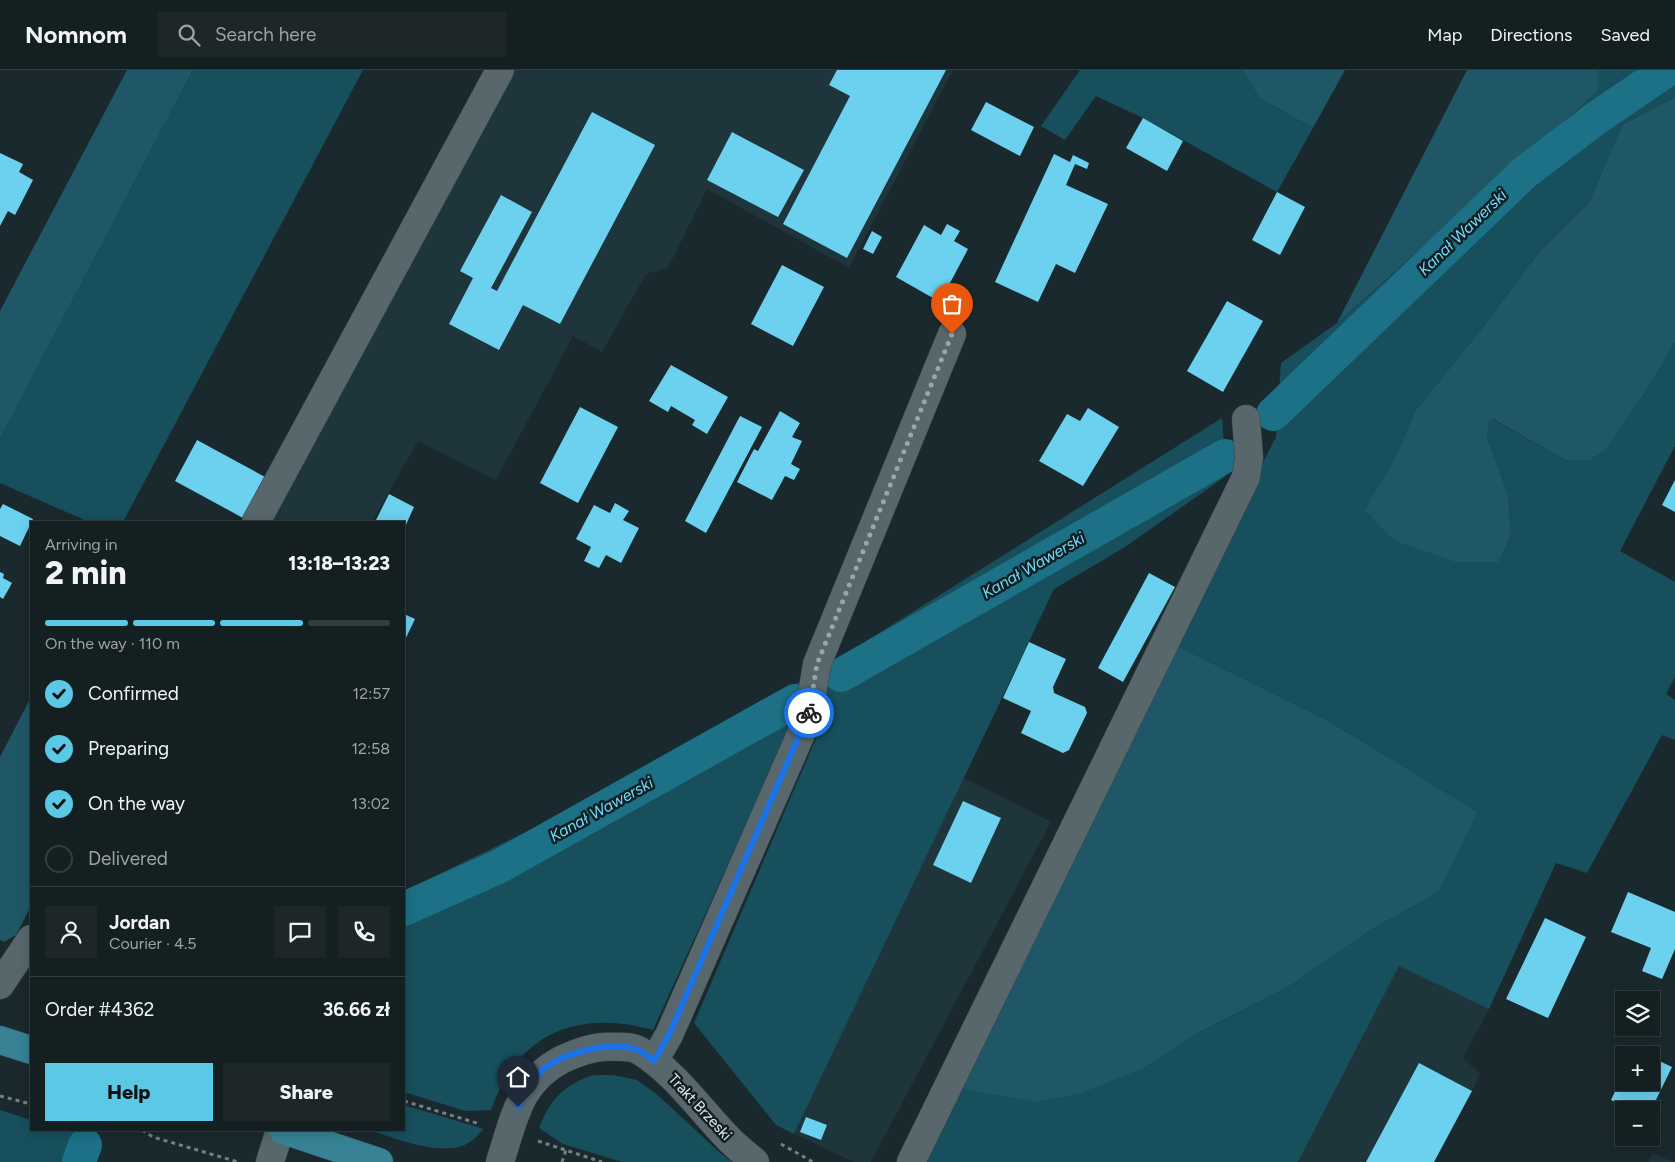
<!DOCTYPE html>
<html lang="en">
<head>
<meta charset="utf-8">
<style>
	body { margin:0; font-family:Figtree,sans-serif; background:#1d272a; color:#f1f3f6; height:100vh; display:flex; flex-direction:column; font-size:19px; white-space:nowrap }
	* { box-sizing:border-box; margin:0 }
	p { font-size:16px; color:#9da2a5 }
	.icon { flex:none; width:28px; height:28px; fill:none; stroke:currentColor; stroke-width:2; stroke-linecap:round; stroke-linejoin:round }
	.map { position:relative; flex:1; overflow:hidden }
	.side { position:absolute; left:30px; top:451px; width:375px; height:610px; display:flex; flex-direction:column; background:#141f22; border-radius:0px; box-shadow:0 2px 12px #0003,0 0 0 1px #333d40 }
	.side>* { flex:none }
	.tools { position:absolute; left:1615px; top:921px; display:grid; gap:10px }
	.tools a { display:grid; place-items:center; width:45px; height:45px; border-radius:0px; background:#141f22; box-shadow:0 2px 12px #0003,0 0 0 1px #333d40; font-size:25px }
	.pin { position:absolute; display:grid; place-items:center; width:42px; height:42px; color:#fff; margin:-51px -21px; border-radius:50% 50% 50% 0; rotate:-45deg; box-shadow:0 0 5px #0007 }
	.pin .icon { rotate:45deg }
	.courier { position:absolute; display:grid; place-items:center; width:50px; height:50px; margin:-25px; border:4px solid #1a73e8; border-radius:50%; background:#fff; color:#222; box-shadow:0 1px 6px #0007 }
	.overview em { font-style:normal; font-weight:800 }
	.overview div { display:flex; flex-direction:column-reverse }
	.overview { display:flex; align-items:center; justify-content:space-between; height:85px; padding:0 15px }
	h1 { font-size:32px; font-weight:800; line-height:38px }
	.bar { display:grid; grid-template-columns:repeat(4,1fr); gap:8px 5px; align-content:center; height:60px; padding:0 15px }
	.bar i { height:6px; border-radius:4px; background:#333d40 }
	.bar .selected { background:#5bc8e6 }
	.bar p { grid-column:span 4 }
	.line { display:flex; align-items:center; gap:12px; padding:0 15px; border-top:1px solid #333d40 }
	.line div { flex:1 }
	.round { display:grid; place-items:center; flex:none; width:52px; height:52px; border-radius:0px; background:#1d272a }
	ol { padding:0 15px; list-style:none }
	li { display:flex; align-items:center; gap:15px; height:55px }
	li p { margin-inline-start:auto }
	li .icon { padding:5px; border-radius:50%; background:#5bc8e6; color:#111; stroke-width:4 }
	li:last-child { color:#9da2a5 }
	li i { width:28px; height:28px; border:2px solid #333d40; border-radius:50% }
	.button { display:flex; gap:10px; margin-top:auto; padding:10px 15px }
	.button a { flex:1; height:58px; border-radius:0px; background:#5bc8e6; color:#111; font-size:20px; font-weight:800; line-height:58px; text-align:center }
	.button a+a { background:#1d272a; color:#f1f3f6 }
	header { display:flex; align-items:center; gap:30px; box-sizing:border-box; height:70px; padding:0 25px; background:#141f22; border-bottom:1px solid #333d40 }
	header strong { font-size:24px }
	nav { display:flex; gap:28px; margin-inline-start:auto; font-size:18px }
	.search { width:350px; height:45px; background:#1d272a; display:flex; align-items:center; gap:12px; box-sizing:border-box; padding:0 18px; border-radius:0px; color:#9da2a5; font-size:19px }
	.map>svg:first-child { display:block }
	.built { fill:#1e353c }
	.green { fill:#174f5d }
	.forest { fill:#1f5766 }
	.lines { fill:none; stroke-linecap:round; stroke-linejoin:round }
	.canal { stroke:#1c7186; stroke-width:34 }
	.building { fill:#6bd1ef }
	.minor-casing { stroke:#3a4549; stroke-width:29 }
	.major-casing { stroke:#3a4549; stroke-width:29 }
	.path { stroke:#748184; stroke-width:3; stroke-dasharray:4 4; stroke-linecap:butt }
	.minor { stroke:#57676c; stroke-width:28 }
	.major { stroke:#378295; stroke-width:28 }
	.done { stroke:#9ba6aa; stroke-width:5; stroke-dasharray:0 9 }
	.route { stroke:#1a73e8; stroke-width:6 }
	.labels { text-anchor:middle; stroke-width:5; stroke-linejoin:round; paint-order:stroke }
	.street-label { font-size:15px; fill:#e1eaed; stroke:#111f23 }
	.water-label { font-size:16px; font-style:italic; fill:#71dcfb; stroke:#111f23 }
</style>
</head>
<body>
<header>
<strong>Nomnom</strong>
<div class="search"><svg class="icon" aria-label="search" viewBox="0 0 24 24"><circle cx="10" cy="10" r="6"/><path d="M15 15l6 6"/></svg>Search here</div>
<nav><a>Map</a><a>Directions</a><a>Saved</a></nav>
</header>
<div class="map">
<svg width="1675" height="1092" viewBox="0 0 1675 1092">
	<rect width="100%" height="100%" fill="#1a292d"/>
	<g class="built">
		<polygon points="507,0 953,0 849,198 707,119 668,198 646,204 602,282 573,266 496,410 418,371 372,452 267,452"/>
		<polygon points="964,708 1051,752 871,1092 854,1092 794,1064"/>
		<polygon points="1399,896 1489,939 1463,988 1480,1004 1472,1021 1434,1092 1298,1092"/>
		<polygon points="1653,1083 1672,1092 1648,1092"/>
	</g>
	<g class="green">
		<polygon points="193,0 363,0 123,452 89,452 0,413 0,369"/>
		<polygon points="1080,0 1242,0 1259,28 1313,58 1277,122 1143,48 1096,26 1065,70 1041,56"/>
		<polygon points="1598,0 1675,0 1675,27 1622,55 1589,132 1538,183 1483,257 1415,341 1395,388 1499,492 1511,465 1508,424 1487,367 1489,352 1492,349 1565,390 1590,390 1605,381 1645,323 1675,272 1675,376 1620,481 1675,512 1675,607 1666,624 1675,630 1675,670 1662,665 1587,803 1556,793 1489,939 1399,896 1298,1092 898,1092 936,1014 1144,998 1196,964 1290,916 1369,861 1439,822 1478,742 1329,651 1171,573 1276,367 1281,293 1337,253 1598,21"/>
		<polygon points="1222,348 1226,406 1125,477 1054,519 794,1064 776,1055 694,953 823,652 828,595"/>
		<path d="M 799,612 L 791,655 L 653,960 C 577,939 518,963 491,1040 L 465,1041 L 404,1022 L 404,821 L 553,749 Z"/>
		<path d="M 593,1005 L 613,1005 L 637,1010 L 660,1027 L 719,1082 L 732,1092 L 622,1092 L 563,1074 L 539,1058 C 551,1028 563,1016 593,1005 Z"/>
		<path d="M 404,1035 L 484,1059 C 479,1063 475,1069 470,1072 C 446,1089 394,1068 369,1060 L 404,1060 Z"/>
		<polygon points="0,1040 31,1050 31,1060 65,1060 101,1071 92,1092 0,1092"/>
	</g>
	<g class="forest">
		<polygon points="127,0 193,0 0,369 0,241"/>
		<polygon points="1242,0 1345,0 1313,58 1259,28"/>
		<polygon points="1467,0 1598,0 1598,21 1337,253"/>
		<polygon points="1675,27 1675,272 1645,323 1605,381 1590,390 1565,390 1493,349 1489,352 1487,367 1508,424 1511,465 1499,492 1456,492 1395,471 1365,440 1395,388 1415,341 1483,257 1538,183 1589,132 1622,55"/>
		<polygon points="1171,573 1329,651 1478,742 1439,822 1369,861 1290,916 1196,964 1144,998 1081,1023 1036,1032 936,1014"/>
		<polygon points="31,627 31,836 16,865 4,872 0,870 0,687"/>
	</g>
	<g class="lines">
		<g class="canal">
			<polyline points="1273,344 1524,103 1595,49 1667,0"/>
			<polyline points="841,605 1225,386"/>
			<polyline points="404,839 498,797 795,631"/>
			<polyline points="79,1092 85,1075"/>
		</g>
	</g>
	<g class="building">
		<polygon points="837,0 946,0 847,188 783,154 850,26 829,15"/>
		<polygon points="986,32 1034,57 1020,86 971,60"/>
		<polygon points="592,42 655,75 560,254 523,235 499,280 449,254 473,208 460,201 501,125 532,142 491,218 497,221"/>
		<polygon points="1143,48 1183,71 1167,101 1126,78"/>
		<polygon points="732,62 804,100 778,147 707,110"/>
		<polygon points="0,83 23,94 19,102 33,110 15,145 8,141 0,156"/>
		<polygon points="1054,84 1070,92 1073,85 1089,93 1087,99 1075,94 1066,115 1108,134 1075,203 1056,194 1038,232 995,212"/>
		<polygon points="1277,122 1305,137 1280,185 1252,170"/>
		<polygon points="947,154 960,161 954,171 968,179 940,232 896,207 924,155 941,165"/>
		<polygon points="872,161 882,167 873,184 863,179"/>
		<polygon points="782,195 824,217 793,276 751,254"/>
		<polygon points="1227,231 1263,251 1223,322 1187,301"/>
		<polygon points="671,295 728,327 707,364 692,355 695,350 671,336 668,342 649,331"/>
		<polygon points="580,337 618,357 578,433 540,413"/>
		<polygon points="1088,338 1119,357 1083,416 1039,391 1067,344 1080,351"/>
		<polygon points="780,341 800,353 792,367 802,371 791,394 800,399 794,410 785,406 772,430 737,412 754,379 758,381"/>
		<polygon points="740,346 762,357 706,463 685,451"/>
		<polygon points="197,370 265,407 243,448 175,411"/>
		<polygon points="1675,410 1675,442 1662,435"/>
		<polygon points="389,424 414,437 404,459 404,452 375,452"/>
		<polygon points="615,433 629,441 623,450 639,458 621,493 606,485 599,498 584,491 591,477 576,469 594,435 610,443"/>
		<polygon points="3,434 33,449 20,476 0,466 0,439"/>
		<polygon points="0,502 4,504 3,508 12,513 3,529 0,527"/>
		<polygon points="1149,503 1175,517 1123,612 1098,598"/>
		<polygon points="404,544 415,549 404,572"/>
		<polygon points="1029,572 1066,589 1053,617 1054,623 1085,637 1087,643 1069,680 1063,683 1021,663 1031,641 1003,628"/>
		<polygon points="963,731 1001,748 971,813 933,795"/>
		<polygon points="1628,822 1675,842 1675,879 1662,909 1642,901 1651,878 1611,862"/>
		<polygon points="1545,848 1586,867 1548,948 1506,929"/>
		<polygon points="1636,979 1648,985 1633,985"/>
		<polygon points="1651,987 1672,997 1651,1040 1631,1040 1611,1030 1624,1003 1624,1012 1651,1012"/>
		<polygon points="1419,993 1472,1021 1434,1092 1366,1092"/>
		<polygon points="806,1047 827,1055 821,1070 800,1062"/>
	</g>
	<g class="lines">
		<g class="minor-casing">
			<g id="minor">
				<polyline points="256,452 500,0"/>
				<polyline points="0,915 31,869"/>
				<polyline points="654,991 669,965 808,648 817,594 952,264"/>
				<polyline points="270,1092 280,1060"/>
				<path d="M 500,1092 C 514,1049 519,1011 563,989 C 576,983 589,978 603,977 C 615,977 630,975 640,981 C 675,1003 699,1038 727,1067 C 735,1076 746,1084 755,1092"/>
				<polyline points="911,1092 1246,407 1249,387 1246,349"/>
			</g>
		</g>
		<g class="major-casing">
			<g id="major">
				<polyline points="0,970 31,980"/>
				<polyline points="283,1060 379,1092"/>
			</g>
		</g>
		<g class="path">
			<polyline points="0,1026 31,1034"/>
			<polyline points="404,1031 480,1054"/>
			<polyline points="142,1060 153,1067 238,1092"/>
			<polyline points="538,1071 602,1092"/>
			<polyline points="781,1074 813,1092"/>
			<polyline points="562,1092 566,1080"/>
		</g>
		<use href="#minor" class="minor"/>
		<use href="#major" class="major"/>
	</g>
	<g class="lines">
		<polyline class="done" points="809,643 817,594 952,264"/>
		<path class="route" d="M 518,1037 C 525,1023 533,1008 545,998 C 566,982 613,970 638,980 C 643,982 649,987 654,991 L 669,965 L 809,643"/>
	</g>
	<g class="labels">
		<g class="street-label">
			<text transform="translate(700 1037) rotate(47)" y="5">Trakt Brzeski</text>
		</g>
		<g class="water-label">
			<text transform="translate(1462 162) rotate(-44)" y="6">Kanał Wawerski</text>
			<text transform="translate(1033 495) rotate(-30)" y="6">Kanał Wawerski</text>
			<text transform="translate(601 739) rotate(-29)" y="6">Kanał Wawerski</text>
		</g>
	</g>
</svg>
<div class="tools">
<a><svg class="icon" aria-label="layers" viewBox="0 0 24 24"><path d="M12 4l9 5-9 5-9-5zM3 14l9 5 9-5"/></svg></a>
<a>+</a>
<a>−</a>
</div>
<div class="pin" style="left:952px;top:264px;background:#ea580c"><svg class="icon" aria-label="bag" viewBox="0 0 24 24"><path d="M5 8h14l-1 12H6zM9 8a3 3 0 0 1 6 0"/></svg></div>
<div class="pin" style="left:518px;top:1037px;background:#1f2937"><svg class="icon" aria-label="home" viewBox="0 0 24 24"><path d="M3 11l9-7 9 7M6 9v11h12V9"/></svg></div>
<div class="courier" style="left:809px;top:643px"><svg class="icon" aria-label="bike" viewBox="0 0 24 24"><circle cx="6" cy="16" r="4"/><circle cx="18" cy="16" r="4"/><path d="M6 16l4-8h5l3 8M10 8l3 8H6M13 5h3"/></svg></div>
<section class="side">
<div class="overview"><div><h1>2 min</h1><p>Arriving in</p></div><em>13:18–13:23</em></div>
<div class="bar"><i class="selected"></i><i class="selected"></i><i class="selected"></i><i></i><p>On the way · 110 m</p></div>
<ol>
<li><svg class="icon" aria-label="check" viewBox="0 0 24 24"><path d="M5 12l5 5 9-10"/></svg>Confirmed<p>12:57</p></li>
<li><svg class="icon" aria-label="check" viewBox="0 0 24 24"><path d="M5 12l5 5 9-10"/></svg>Preparing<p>12:58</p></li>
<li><svg class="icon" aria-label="check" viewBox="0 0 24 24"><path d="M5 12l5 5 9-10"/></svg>On the way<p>13:02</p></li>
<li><i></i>Delivered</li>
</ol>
<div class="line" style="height:90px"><a class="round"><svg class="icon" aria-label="person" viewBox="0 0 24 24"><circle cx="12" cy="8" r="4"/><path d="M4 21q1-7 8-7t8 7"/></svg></a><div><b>Jordan</b><p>Courier · 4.5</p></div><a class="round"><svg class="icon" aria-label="chat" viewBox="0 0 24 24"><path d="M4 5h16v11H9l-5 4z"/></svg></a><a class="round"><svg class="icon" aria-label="phone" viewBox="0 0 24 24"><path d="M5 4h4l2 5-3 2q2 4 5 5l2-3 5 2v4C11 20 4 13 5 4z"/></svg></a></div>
<div class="line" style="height:65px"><div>Order #4362</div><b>36.66 zł</b></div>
<div class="button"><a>Help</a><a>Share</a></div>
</section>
</div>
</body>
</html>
